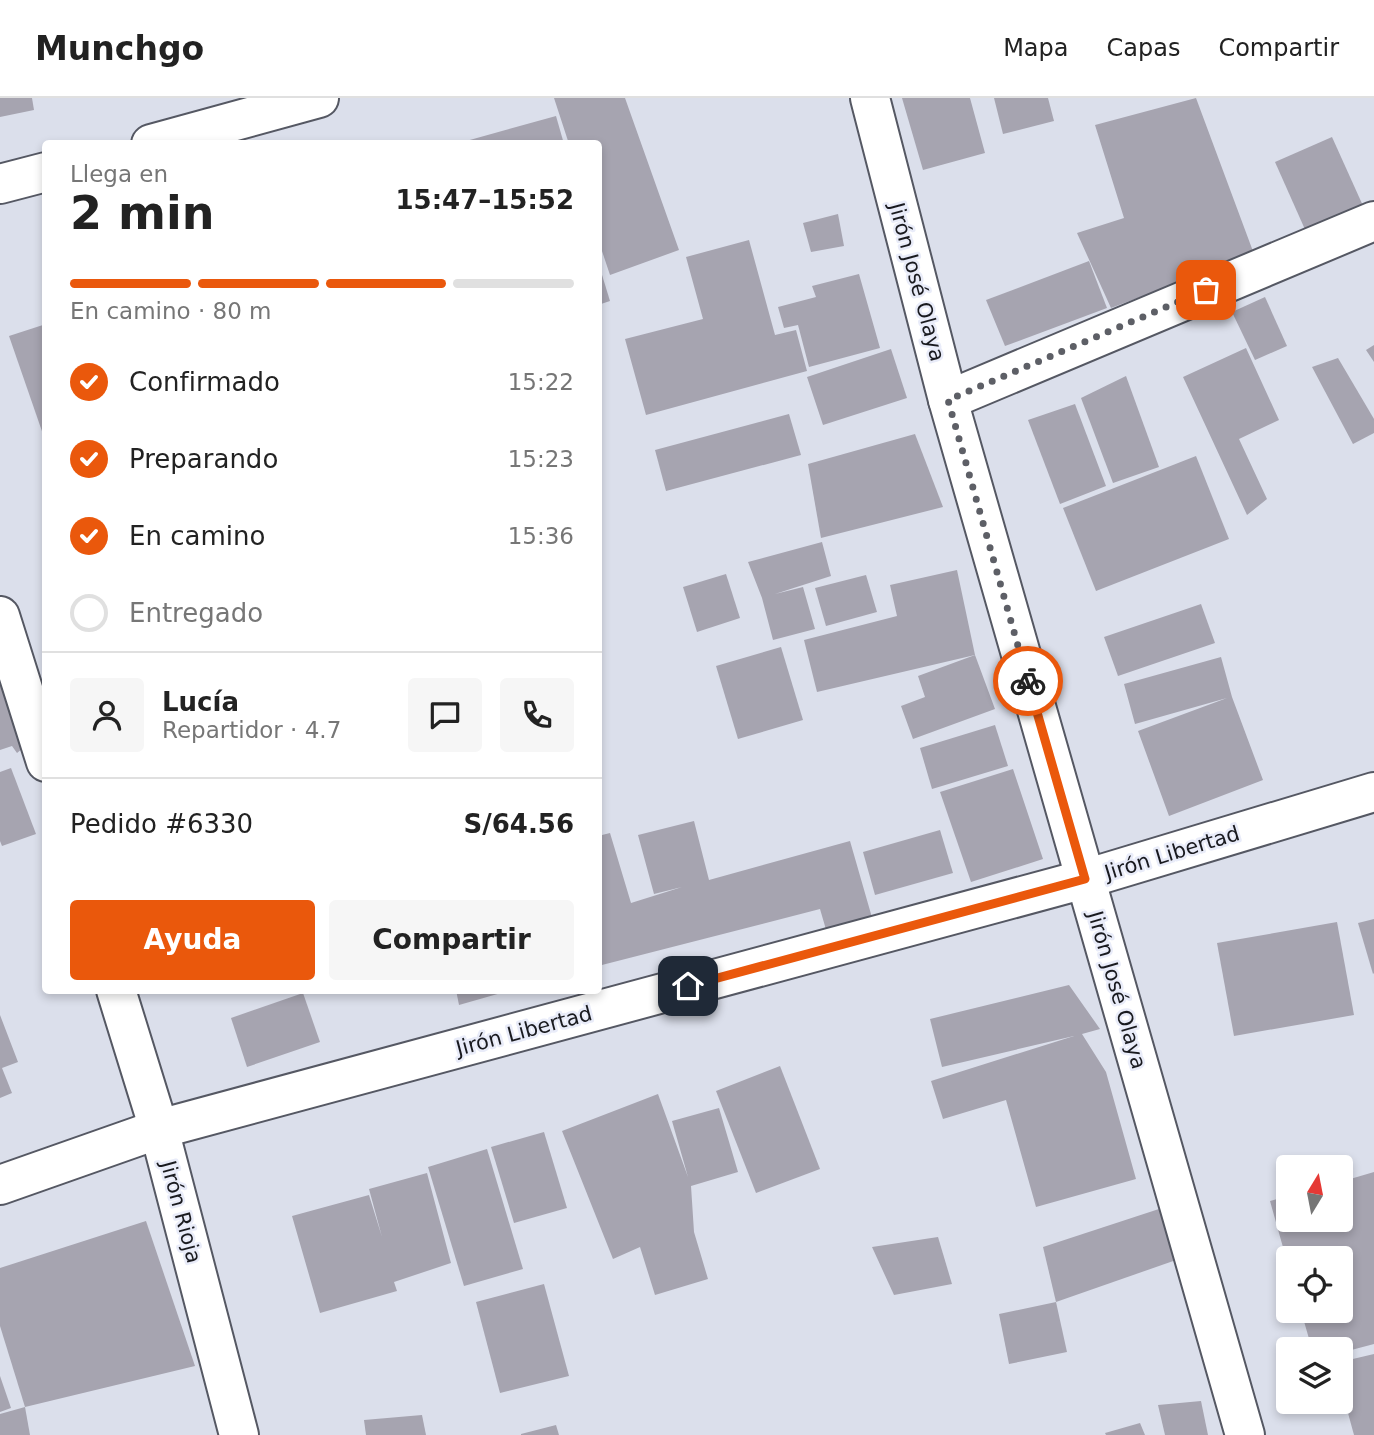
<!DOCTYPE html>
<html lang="es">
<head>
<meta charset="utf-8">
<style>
	body { margin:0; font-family:"DejaVu Sans",sans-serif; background:#f6f6f6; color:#222; height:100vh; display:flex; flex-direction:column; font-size:26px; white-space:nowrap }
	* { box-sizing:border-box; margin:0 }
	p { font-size:23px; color:#767676 }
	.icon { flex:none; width:38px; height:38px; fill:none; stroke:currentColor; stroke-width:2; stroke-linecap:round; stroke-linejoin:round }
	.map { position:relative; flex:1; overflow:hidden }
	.details { position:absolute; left:42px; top:42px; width:560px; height:854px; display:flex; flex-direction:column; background:#fff; border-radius:7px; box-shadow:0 4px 10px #0003 }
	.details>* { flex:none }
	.needle { width:46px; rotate:10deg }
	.controls { position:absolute; left:1276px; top:1057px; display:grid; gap:14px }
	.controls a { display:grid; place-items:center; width:77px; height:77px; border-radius:7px; background:#fff; box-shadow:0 4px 10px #0003; font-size:35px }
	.pin { position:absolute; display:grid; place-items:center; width:60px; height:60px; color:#fff; margin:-30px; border-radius:14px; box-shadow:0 4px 10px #0006 }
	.courier { position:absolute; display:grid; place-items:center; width:70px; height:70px; margin:-35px; border:5px solid #ea580c; border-radius:50%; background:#fff; color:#222; box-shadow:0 2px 9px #0007 }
	.headline em { font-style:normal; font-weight:800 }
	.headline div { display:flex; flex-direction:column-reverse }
	.headline { display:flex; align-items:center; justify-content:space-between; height:119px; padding:0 28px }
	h1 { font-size:46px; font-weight:800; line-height:52px }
	.bar { display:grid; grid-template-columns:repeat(4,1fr); gap:10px 7px; align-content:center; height:84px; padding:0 28px }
	.bar i { height:9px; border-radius:5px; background:#e0e0e0 }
	.bar .active { background:#ea580c }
	.bar p { grid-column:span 4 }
	.line { display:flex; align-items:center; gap:18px; padding:0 28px; border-top:2px solid #e0e0e0 }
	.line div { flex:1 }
	.round { display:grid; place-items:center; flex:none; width:74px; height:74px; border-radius:7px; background:#f6f6f6 }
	ol { padding:0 28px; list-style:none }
	li { display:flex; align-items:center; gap:21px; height:77px }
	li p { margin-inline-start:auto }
	li .icon { padding:7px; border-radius:50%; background:#ea580c; color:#fff; stroke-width:4 }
	li:last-child { color:#767676 }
	li i { width:38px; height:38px; border:4px solid #e0e0e0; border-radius:50% }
	.primary-button { display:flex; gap:14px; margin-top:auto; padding:14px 28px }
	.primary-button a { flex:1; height:80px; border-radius:7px; background:#ea580c; color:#fff; font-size:28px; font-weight:800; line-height:80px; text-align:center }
	.primary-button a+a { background:#f6f6f6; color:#222 }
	header { display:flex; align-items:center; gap:42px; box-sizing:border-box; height:98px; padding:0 35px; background:#fff; border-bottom:2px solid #e0e0e0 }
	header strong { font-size:33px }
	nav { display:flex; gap:38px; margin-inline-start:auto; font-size:24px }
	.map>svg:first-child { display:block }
	.building { fill:#a6a4b0 }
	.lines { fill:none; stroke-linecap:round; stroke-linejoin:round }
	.street-casing { stroke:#555863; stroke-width:42 }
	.street { stroke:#fff; stroke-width:38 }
	.done { stroke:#5d5f66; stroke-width:7; stroke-dasharray:0 12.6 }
	.route { stroke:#ea580c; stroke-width:9 }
	.labels { text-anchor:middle; stroke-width:5; stroke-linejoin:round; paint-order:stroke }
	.street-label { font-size:21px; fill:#191a1f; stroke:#e9ecf9 }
</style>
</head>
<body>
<header>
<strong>Munchgo</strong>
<nav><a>Mapa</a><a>Capas</a><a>Compartir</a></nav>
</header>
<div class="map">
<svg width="1374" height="1337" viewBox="0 0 1374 1337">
	<rect width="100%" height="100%" fill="#dbdfeb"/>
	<g class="building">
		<polygon points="0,0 32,0 34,12 0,19"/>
		<polygon points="554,0 625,0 679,152 610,177 598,141 598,46 569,46"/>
		<polygon points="902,0 970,0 985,55 923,72"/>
		<polygon points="994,0 1048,0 1054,23 1003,36"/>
		<polygon points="1196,0 1254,156 1111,210 1077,135 1124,120 1095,27"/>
		<polygon points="556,18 564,46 459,46 459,45"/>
		<polygon points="1332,39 1364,110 1307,136 1275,64"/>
		<polygon points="838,116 844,148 811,154 803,125"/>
		<polygon points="749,142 775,237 796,232 807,273 646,317 625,241 703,221 686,159"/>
		<polygon points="1089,163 1107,210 1005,248 986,202"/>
		<polygon points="599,167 610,203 598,207 598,168"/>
		<polygon points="859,176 880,250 809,269 798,227 784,230 778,209 816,199 812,188"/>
		<polygon points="1265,199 1287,248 1255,262 1232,214"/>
		<polygon points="46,226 46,342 45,342 9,238"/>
		<polygon points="1374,247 1374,264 1366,252"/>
		<polygon points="1246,250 1279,322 1239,341 1267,401 1247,417 1183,279"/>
		<polygon points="891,251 907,300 823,327 807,279"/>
		<polygon points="1338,260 1374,321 1374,335 1353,346 1312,269"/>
		<polygon points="1126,278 1159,369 1113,385 1081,300"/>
		<polygon points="1075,306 1106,388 1060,406 1028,322"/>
		<polygon points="789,316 801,357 666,393 655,352"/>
		<polygon points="915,336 943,409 821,440 808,366"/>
		<polygon points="1196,358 1229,441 1096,493 1063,410"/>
		<polygon points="822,444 831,478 775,496 803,489 815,531 773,542 762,500 748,464"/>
		<polygon points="957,472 975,557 817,594 804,542 897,518 890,487"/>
		<polygon points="726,476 740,520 697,534 683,489"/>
		<polygon points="866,477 877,514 826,528 815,490"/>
		<polygon points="1201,506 1215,545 1118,578 1104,539"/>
		<polygon points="781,549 803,622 738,641 716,568"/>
		<polygon points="975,557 995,611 913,641 901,608 925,599 918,578"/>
		<polygon points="1221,559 1232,599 1263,682 1169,718 1138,633 1227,600 1135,626 1124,586"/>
		<polygon points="0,583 23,650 17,655 12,648 0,652"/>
		<polygon points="995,627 1008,668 932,691 920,650"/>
		<polygon points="11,670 36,736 2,748 0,743 0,674"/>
		<polygon points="1013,671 1043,761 971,784 940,694"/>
		<polygon points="694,723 709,782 850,743 873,823 827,835 820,811 598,868 598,738 610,735 631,805 682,789 654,796 638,737"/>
		<polygon points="940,732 953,775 875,797 863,754"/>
		<polygon points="1374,821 1374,875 1373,876 1358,825"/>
		<polygon points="1337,824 1354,917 1234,938 1217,845"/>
		<polygon points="1069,887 1100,931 1082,936 1106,974 1136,1081 1036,1109 1006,1002 943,1021 931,983 1074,938 942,969 930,921"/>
		<polygon points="456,892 508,892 508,893 459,907"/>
		<polygon points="303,895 320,944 247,969 231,920"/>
		<polygon points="0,917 18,964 2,970 12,995 0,1000"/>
		<polygon points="780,968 820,1071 756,1095 716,993"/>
		<polygon points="658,996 688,1079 672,1023 719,1010 738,1074 691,1088 694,1134 708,1181 655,1197 640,1149 613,1161 562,1033"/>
		<polygon points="544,1034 567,1110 514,1125 491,1049"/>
		<polygon points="487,1051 523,1171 464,1188 428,1069"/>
		<polygon points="1374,1074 1374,1246 1340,1255 1340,1251 1312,1251 1301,1213 1340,1213 1340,1160 1286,1160 1270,1103 1288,1098 1288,1122 1340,1122 1340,1084"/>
		<polygon points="427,1075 451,1165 394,1184 397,1193 320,1215 292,1118 369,1097 382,1139 369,1091"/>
		<polygon points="1162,1110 1179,1161 1056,1204 1043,1149"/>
		<polygon points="146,1123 195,1268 25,1309 0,1228 0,1170"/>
		<polygon points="938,1139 952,1186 894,1197 872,1149"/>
		<polygon points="544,1186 569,1278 500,1295 476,1204"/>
		<polygon points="1056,1204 1067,1254 1009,1266 999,1216"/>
		<polygon points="1374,1256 1374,1337 1354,1337 1340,1286 1340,1264"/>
		<polygon points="0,1278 11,1310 0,1314"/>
		<polygon points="1201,1303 1208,1337 1165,1337 1158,1307"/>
		<polygon points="25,1309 30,1337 0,1337 0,1316"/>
		<polygon points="422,1317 426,1337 366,1337 364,1322"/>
		<polygon points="1140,1325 1145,1337 1106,1337 1105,1335"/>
		<polygon points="556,1327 559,1337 521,1337 521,1336"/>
	</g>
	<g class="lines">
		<g class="street-casing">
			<g id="street">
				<polyline points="870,0 948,302 1245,1337"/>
				<polyline points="151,46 319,0"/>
				<polyline points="0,86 46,74"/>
				<polyline points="948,302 1374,123"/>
				<polyline points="0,518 46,664"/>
				<polyline points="116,892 159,1031 239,1337"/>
				<polyline points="0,1087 159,1031 1085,781 1374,694"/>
			</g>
		</g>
		<use href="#street" class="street"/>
	</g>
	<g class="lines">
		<polyline class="done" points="1028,583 948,302 1206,192"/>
		<polyline class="route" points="688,888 1085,781 1028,583"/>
	</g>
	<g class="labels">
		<g class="street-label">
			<text transform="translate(917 184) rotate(75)" y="7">Jirón José Olaya</text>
			<text transform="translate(1172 755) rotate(-17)" y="7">Jirón Libertad</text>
			<text transform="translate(1117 892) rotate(74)" y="7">Jirón José Olaya</text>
			<text transform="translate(524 933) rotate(-15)" y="7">Jirón Libertad</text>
			<text transform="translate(181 1114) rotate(75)" y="7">Jirón Rioja</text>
		</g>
	</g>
</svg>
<div class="controls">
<a><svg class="needle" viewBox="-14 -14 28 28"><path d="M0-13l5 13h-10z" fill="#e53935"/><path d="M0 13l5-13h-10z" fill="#767676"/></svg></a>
<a><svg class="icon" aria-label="locate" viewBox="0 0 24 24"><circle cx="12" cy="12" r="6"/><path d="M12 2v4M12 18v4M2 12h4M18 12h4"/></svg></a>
<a><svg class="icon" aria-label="layers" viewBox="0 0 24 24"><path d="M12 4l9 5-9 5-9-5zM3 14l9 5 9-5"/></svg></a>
</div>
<div class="pin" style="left:1206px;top:192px;background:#ea580c"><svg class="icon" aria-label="bag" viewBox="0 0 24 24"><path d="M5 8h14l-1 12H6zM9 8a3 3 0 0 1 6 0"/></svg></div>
<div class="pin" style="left:688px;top:888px;background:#1f2937"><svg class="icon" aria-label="home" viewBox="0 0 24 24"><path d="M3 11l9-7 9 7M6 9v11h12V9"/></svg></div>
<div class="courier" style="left:1028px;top:583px"><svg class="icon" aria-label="bike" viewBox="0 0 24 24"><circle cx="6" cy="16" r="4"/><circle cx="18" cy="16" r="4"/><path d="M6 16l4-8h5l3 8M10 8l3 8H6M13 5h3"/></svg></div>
<section class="details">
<div class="headline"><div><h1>2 min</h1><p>Llega en</p></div><em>15:47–15:52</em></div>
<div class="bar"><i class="active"></i><i class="active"></i><i class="active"></i><i></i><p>En camino · 80 m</p></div>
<ol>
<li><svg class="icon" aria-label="check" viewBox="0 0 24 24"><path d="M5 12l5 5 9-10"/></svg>Confirmado<p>15:22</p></li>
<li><svg class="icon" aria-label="check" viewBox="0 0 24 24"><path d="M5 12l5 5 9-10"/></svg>Preparando<p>15:23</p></li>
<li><svg class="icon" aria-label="check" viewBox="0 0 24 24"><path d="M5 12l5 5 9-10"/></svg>En camino<p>15:36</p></li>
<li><i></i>Entregado</li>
</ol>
<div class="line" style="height:126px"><a class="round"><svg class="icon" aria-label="person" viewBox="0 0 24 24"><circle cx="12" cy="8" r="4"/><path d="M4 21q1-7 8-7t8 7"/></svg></a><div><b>Lucía</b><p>Repartidor · 4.7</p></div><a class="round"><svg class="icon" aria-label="chat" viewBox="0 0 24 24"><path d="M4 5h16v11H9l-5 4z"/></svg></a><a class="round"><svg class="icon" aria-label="phone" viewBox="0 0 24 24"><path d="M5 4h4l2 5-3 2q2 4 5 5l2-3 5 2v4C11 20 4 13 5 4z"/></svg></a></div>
<div class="line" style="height:91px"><div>Pedido #6330</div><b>S/64.56</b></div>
<div class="primary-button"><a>Ayuda</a><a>Compartir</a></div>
</section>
</div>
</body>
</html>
